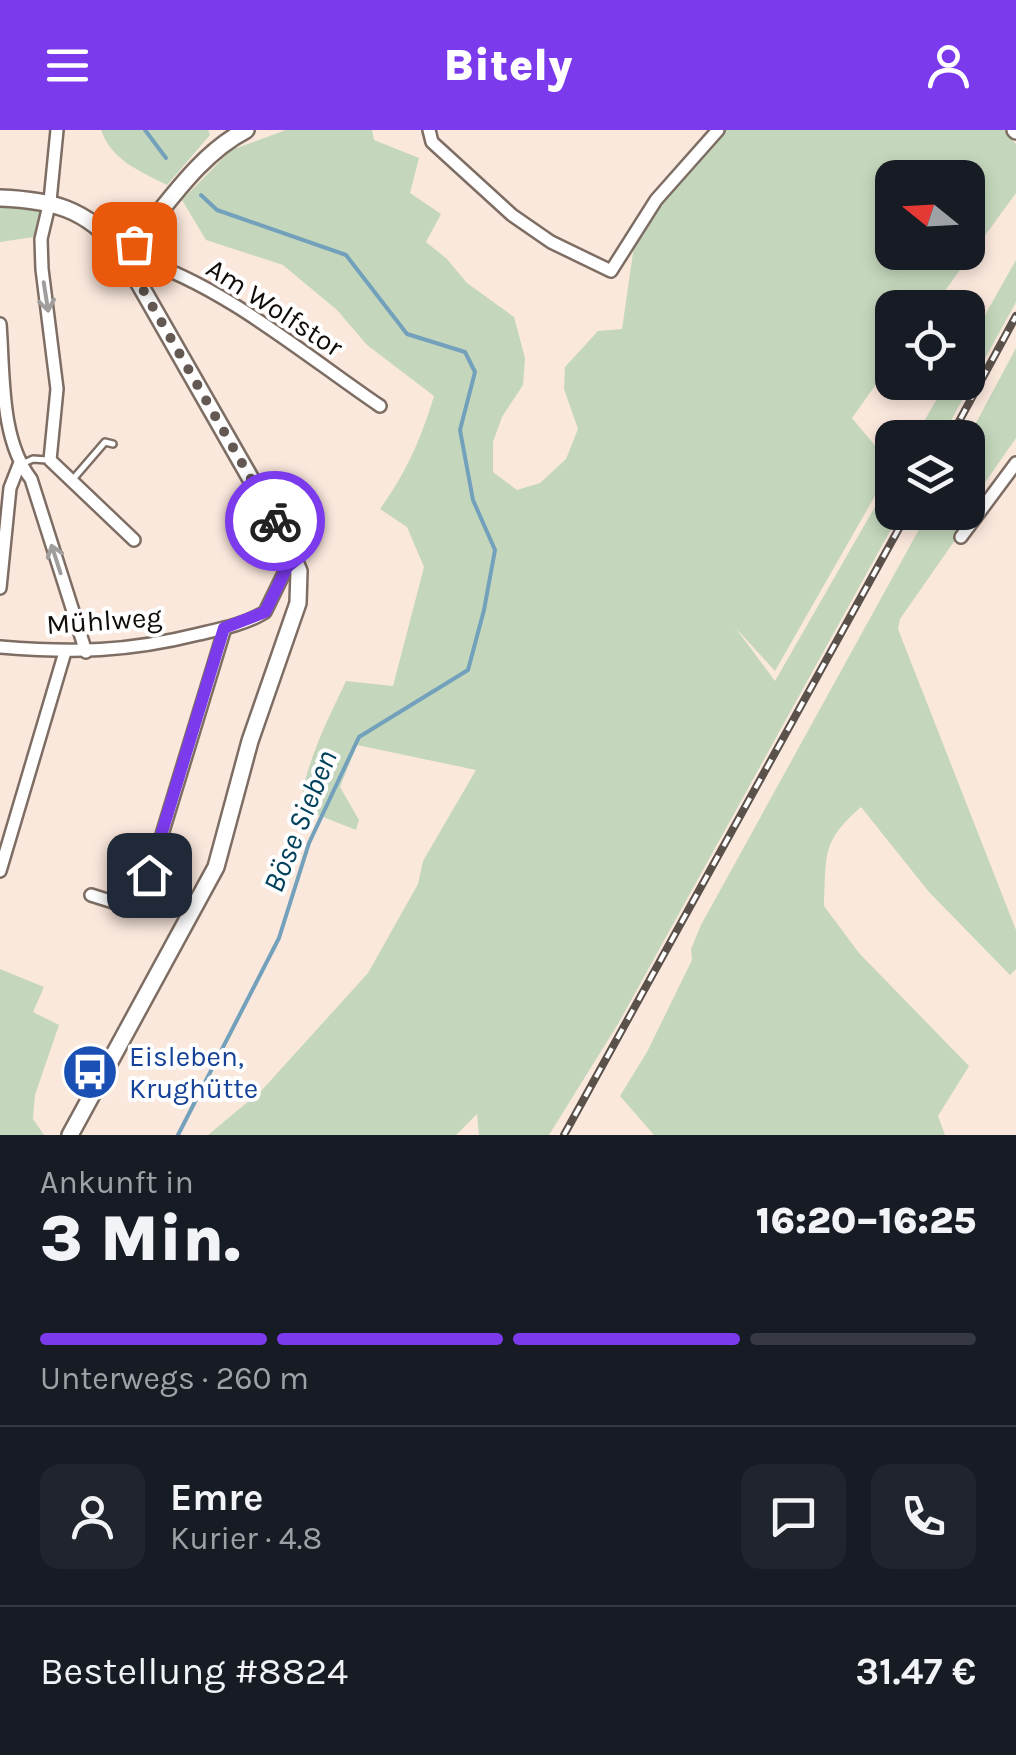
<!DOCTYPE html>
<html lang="de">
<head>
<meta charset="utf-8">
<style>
	body { margin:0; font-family:Karla,sans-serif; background:#20242c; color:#f1f3f6; height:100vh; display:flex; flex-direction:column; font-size:38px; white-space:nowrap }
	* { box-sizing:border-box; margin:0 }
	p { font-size:32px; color:#9ea1a6 }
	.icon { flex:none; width:55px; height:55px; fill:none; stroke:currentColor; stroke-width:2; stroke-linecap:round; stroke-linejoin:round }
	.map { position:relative; height:1005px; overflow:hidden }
	.panel { display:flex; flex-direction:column; background:#171b24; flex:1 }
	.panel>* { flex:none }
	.needle { width:65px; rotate:288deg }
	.buttons { position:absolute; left:875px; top:30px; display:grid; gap:20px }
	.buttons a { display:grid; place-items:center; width:110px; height:110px; border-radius:20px; background:#171b24; box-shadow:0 5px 15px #0003; font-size:50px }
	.pin { position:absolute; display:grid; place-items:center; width:85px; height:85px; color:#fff; margin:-42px; border-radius:20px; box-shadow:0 5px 15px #0006 }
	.courier { position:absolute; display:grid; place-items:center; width:100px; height:100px; margin:-50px; border:8px solid #7c3aed; border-radius:50%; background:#fff; color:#222; box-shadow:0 2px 12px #0007 }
	.summary em { font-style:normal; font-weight:800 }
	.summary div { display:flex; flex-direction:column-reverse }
	.summary { display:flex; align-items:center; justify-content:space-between; height:170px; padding:0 40px }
	h1 { font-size:65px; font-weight:800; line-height:75px }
	.bar { display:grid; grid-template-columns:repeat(4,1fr); gap:15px 10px; align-content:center; height:120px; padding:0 40px }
	.bar i { height:12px; border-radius:8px; background:#363941 }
	.bar .on { background:#7c3aed }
	.bar p { grid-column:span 4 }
	.line { display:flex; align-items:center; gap:25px; padding:0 40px; border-top:2px solid #363941 }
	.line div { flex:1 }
	.round { display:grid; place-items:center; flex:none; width:105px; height:105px; border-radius:20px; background:#20242c }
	header { display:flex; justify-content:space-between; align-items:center; height:130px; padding:0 40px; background:#7c3aed; color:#fff; font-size:45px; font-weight:800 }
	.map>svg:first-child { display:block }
	.green { fill:#c4d7bc; fill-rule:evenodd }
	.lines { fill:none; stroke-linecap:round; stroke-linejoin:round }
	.stream { stroke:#73a0bb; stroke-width:4 }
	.lane-casing { stroke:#7d6d63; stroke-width:10 }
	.street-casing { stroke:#7d6d63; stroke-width:16 }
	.secondary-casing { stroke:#7d6d63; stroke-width:20 }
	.lane { stroke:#fff; stroke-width:5 }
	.street { stroke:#fff; stroke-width:11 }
	.secondary { stroke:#fff; stroke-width:15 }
	.rail-casing { stroke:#5b514b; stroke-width:8 }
	.rail { stroke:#fff; stroke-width:4; stroke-dasharray:11; stroke-linecap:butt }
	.oneway { stroke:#a09d9c }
	.done { stroke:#635852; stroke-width:10; stroke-dasharray:0 18 }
	.route { stroke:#7c3aed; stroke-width:12 }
	.labels { text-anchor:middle; stroke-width:8; stroke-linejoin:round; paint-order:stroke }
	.street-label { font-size:28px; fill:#110b07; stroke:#fff }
	.transit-label { font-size:28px; fill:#164399; stroke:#fff; text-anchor:start }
	.water-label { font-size:30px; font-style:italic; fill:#03425d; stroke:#fff }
</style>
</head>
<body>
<header><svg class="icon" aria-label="menu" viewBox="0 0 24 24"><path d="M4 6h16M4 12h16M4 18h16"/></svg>Bitely<svg class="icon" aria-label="person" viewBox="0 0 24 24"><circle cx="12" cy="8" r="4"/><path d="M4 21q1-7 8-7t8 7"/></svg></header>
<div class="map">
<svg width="1016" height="1005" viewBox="0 0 1016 1005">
	<rect width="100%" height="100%" fill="#fbe8dd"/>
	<g class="green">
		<path d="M 101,0 L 208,0 L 210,5 L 167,55 C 140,41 112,31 101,0 Z"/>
		<path d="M 286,0 L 372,0 L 374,10 L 419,28 L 410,63 L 441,84 L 426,112 L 447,129 L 467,153 L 514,187 L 525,228 L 523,255 L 502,287 L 493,312 L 493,342 L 517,360 L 540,353 L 566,329 L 578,299 L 564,259 L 565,237 L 598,201 L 622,199 L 634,116 L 662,71 L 726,0 L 1004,0 L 1016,14 L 1016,63 L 933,177 L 892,178 L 892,232 L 852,288 L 892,336 L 775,541 L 735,497 L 775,551 L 892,347 L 892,382 L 900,383 L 618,894 L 549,1005 L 479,1005 L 477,984 L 456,1005 L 208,1005 L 262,960 L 368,843 L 418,754 L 423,731 L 476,640 L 357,615 L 340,657 L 359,690 L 356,700 L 300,678 C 305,634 327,591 346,551 L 393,556 L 424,437 L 407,397 L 380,379 C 406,343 421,309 434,266 L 367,215 L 337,180 L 283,135 L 206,110 L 182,70 L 231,20 ZM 892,48 L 968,48 L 968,122 L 892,122 Z"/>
		<polygon points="0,73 42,77 34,107 0,112"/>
		<polygon points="1016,130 1016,172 942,307 915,307 946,253 968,252 968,215"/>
		<polygon points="1016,218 1016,308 968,377 968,308"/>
		<path d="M 928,383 L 964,383 L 953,397 L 960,403 L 900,489 L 898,499 L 1016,800 L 1016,839 L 1010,845 L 929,762 L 861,677 C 820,713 827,725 824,776 L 859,823 L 969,936 L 938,986 L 945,1005 L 654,1005 L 620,966 L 647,922 L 692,830 L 691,819 L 701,795 Z"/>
		<polygon points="0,839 44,857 33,882 59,895 35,965 33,989 44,1005 0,1005"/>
	</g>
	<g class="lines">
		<g class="stream">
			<polyline points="145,0 166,28"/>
			<polyline points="178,1005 279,808 309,713 359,607 468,540 484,480 495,420 473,370 460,300 475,242 465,222 407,204 346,125 217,80 201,65"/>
		</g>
		<g class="lane-casing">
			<g id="lane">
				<polyline points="24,333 33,329 47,330"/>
				<polyline points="74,348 105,312 113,314"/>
			</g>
		</g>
		<g class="street-casing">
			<g id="street">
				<polyline points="57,0 50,71 41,109 42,139 57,259 50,330 134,410"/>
				<polyline points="429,0 432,12 512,85 551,112 611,141 656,70 718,0"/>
				<path d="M 138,129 C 223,155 306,226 380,276"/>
				<path d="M 0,194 C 4,245 0,309 31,349 L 86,522"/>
				<polyline points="961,407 1016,333"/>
				<polyline points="0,458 10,358 19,335"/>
				<path d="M 0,517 C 74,523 127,522 199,504 C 221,499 246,494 265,482 L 288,435 L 296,431"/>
				<polyline points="0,741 65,522"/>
				<polyline points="91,765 139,780 225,498"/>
			</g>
		</g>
		<g class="secondary-casing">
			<g id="secondary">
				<polyline points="1015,0 1016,1"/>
				<path d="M 0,68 C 51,70 86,78 120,120 L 284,407 L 299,441 L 298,473 L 250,611 L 216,737 L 70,1005"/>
				<path d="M 138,148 L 140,114 L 146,99 C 175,63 205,21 246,0"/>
			</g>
		</g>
		<use href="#lane" class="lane"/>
		<use href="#street" class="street"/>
		<use href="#secondary" class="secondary"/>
		<g class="rail-casing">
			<g id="rail">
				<polyline points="950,308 1016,186"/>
				<polyline points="564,1005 908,382"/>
			</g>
		</g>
		<use href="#rail" class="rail"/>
	</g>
	<defs><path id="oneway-shaft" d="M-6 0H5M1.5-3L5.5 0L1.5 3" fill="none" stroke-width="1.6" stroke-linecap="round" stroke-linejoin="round" transform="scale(2.5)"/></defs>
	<g class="oneway">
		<use href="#oneway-shaft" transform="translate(46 167) rotate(81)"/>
		<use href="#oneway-shaft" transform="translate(56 429) rotate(-108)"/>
	</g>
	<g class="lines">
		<polyline class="done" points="134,114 140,114 138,137 142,158 275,391"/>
		<polyline class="route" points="149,745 224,498 265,482 287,437 296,430 275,391"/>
	</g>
	<defs>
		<g id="bus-disc" transform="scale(2.875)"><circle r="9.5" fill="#1a4fb4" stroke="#fff"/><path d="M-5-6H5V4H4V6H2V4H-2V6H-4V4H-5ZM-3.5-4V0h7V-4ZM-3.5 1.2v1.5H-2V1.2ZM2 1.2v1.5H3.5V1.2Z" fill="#fff"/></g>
	</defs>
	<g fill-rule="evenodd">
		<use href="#bus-disc" x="90" y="942"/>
	</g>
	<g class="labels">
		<g class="street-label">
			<text transform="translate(275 177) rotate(33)" y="10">Am Wolfstor</text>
			<text transform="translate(104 490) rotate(-4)" y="10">Mühlweg</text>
		</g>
		<g class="transit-label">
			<text x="129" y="936">Eisleben,<tspan x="129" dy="32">Krughütte</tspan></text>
		</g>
		<g class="water-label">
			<text transform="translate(300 691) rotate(-68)" y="10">Böse Sieben</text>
		</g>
	</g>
</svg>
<div class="buttons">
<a><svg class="needle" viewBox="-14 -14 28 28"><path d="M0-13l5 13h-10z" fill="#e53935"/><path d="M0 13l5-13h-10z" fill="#9ea1a6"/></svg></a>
<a><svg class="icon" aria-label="locate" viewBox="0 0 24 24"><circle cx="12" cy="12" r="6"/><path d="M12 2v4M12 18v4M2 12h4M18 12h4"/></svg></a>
<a><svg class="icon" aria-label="layers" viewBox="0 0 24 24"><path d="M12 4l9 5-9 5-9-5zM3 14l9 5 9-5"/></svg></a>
</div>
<div class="pin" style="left:134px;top:114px;background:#ea580c"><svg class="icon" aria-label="bag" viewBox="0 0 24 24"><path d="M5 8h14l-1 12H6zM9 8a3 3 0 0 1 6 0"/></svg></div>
<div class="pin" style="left:149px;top:745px;background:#1f2937"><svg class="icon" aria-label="home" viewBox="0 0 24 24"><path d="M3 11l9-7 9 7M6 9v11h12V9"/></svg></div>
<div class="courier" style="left:275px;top:391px"><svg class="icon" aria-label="bike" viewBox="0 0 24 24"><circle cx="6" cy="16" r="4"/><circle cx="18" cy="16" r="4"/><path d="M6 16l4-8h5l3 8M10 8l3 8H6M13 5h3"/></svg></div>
</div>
<section class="panel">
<div class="summary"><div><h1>3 Min.</h1><p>Ankunft in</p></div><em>16:20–16:25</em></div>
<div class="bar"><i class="on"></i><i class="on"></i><i class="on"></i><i></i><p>Unterwegs · 260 m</p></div>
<div class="line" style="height:180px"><a class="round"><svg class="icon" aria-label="person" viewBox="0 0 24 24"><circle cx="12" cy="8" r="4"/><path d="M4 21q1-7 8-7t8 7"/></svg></a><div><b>Emre</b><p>Kurier · 4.8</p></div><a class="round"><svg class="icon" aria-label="chat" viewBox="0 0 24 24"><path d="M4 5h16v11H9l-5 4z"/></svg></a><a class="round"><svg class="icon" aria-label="phone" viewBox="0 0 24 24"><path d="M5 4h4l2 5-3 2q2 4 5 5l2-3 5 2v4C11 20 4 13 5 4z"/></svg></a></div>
<div class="line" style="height:130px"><div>Bestellung #8824</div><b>31.47 €</b></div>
</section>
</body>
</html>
